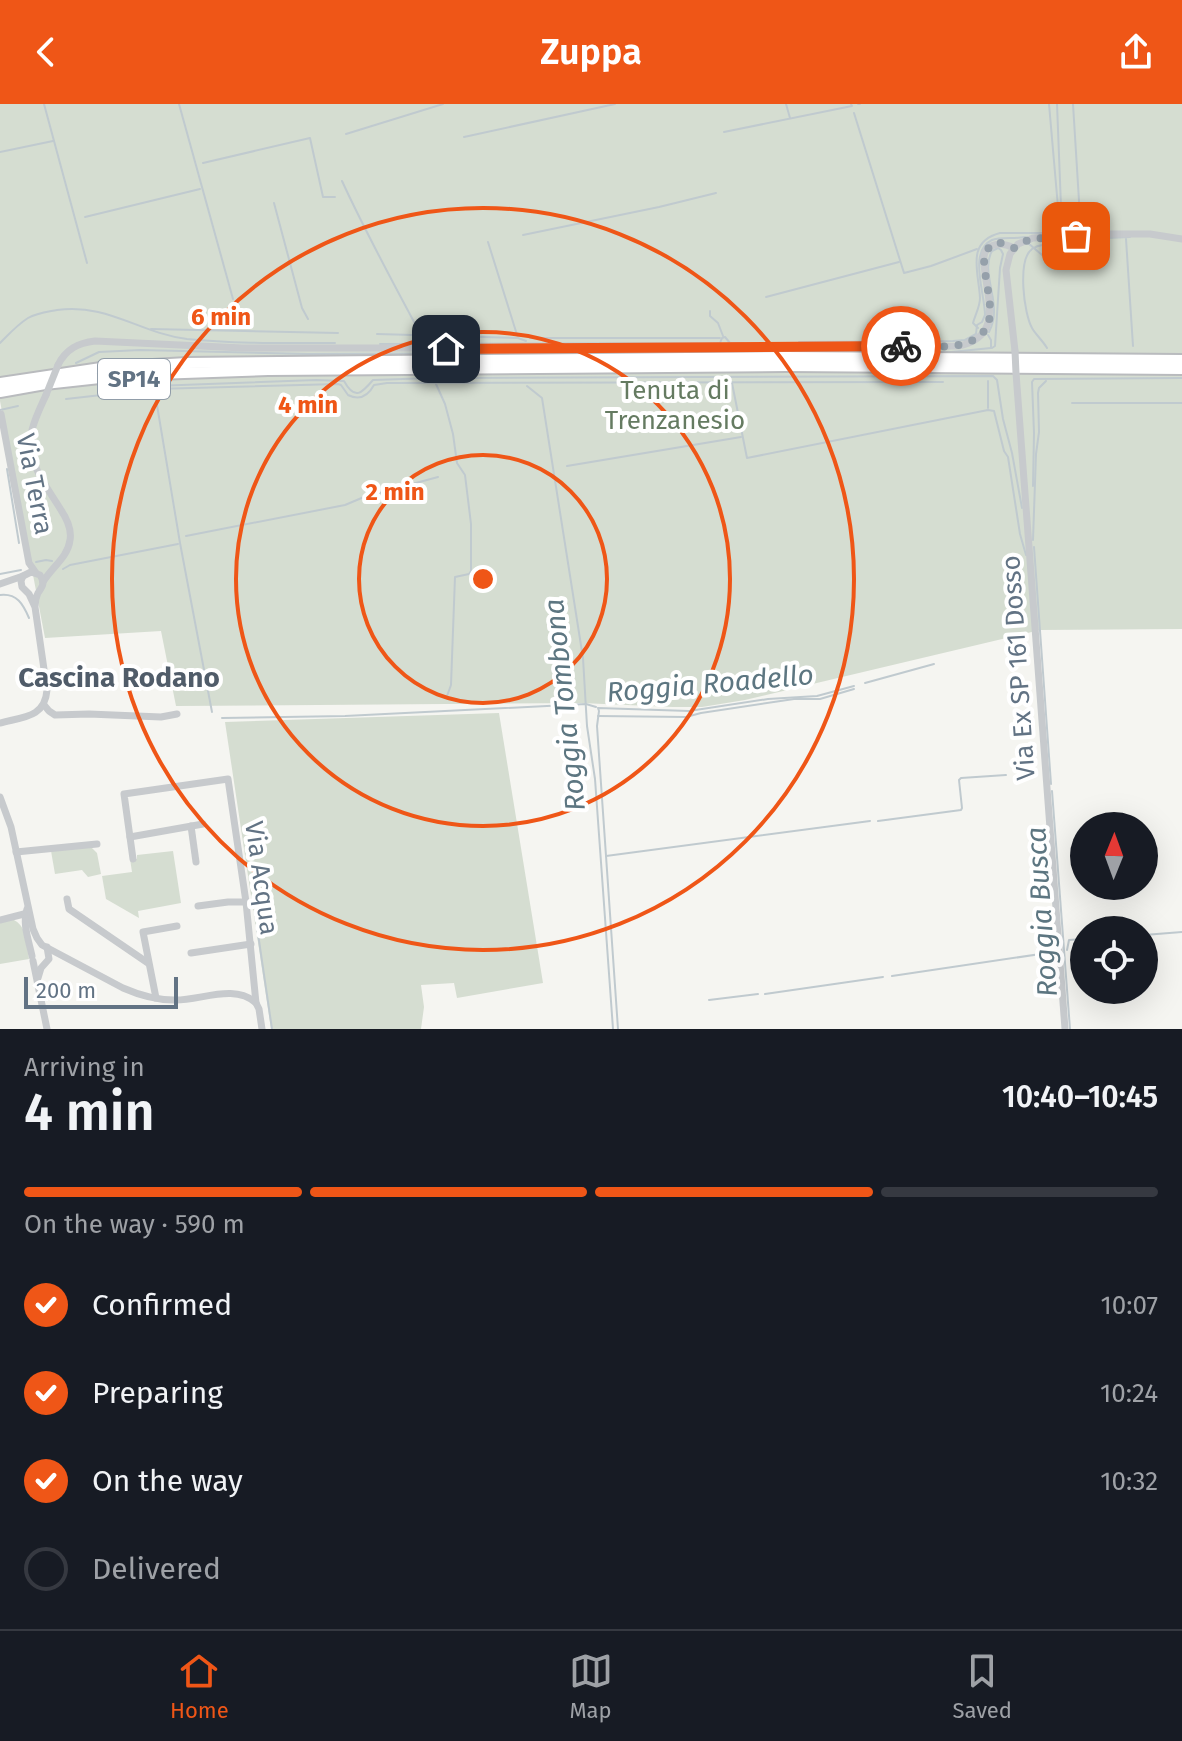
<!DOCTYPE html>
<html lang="en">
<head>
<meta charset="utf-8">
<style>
	body { margin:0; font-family:"Fira Sans",sans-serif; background:#242831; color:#f1f3f6; height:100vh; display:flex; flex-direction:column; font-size:30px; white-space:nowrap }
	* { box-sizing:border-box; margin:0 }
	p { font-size:26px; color:#9ea1a6 }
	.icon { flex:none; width:44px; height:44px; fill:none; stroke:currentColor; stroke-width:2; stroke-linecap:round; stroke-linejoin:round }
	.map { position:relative; height:925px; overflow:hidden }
	.side { display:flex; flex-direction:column; background:#171b24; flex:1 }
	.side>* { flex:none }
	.needle { width:52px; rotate:1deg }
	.fabs { position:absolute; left:1070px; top:708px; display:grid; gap:16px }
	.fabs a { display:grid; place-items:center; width:88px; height:88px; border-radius:50%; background:#171b24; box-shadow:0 8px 32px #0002; font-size:40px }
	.scale { position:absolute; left:24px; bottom:20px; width:154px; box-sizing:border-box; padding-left:8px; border:4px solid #627384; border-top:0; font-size:22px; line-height:28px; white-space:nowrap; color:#627384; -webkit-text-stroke:6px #fff; paint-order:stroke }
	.pin { position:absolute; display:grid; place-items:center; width:68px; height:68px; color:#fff; margin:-34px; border-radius:16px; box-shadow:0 4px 12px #0006 }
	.courier { position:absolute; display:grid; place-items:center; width:80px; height:80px; margin:-40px; border:6px solid #ef5617; border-radius:50%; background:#fff; color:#222; box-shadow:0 2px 10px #0007 }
	.headline em { font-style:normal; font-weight:600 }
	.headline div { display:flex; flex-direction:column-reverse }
	.headline { display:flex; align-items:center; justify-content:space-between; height:136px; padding:0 24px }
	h1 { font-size:52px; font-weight:600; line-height:60px }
	.bar { display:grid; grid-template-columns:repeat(4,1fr); gap:12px 8px; align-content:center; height:96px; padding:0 24px }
	.bar i { height:10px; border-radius:6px; background:#363941 }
	.bar .active { background:#ef5617 }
	.bar p { grid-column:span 4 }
	ol { padding:0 24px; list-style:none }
	li { display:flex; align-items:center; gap:24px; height:88px }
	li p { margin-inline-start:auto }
	li .icon { padding:8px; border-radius:50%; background:#ef5617; color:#fff; stroke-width:4 }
	li:last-child { color:#9ea1a6 }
	li i { width:44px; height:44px; border:4px solid #363941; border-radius:50% }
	header { display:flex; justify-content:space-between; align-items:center; height:104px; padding:0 24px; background:#ef5617; color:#fff; font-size:36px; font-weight:600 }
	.tab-bar { display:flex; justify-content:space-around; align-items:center; height:112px; border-top:2px solid #363941; background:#171b24; font-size:22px; color:#9ea1a6 }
	.tab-bar a { display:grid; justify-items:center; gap:4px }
	.tab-bar .active { color:#ef5617 }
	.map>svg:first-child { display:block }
	.green { fill:#d5ddd1 }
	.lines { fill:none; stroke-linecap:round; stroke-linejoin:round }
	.stream { stroke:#c0cacf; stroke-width:2 }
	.highway-casing { stroke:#b9bbbe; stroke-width:14 }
	.minor { stroke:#c7cacd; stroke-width:7 }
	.highway { stroke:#fff; stroke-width:10 }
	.minor-bridge { stroke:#c7cacd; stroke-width:7 }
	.done { stroke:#95a0aa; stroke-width:8; stroke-dasharray:0 14.4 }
	.route { stroke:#ef5617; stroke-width:10 }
	.ring { fill:none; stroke:#ef5617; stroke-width:4 }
	.labels { text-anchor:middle; stroke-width:8; stroke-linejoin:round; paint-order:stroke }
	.shield { fill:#fff; stroke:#919da9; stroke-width:2 }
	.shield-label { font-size:24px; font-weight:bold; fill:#627384 }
	.park-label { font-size:26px; fill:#657b61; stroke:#fff }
	.street-label { font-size:26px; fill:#627384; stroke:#fff }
	.neighbourhood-label { font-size:28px; font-weight:bold; fill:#505c69; stroke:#fff }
	.water-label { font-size:28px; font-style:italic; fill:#5d7681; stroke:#fff }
	.centre { fill:#ef5617; stroke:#fff; stroke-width:4 }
	.ring-label { font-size:24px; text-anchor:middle; font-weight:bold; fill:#ef5617; stroke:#fff; stroke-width:8; stroke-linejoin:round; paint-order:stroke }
</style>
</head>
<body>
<header><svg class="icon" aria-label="back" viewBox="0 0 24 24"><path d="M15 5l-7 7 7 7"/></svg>Zuppa<svg class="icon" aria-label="share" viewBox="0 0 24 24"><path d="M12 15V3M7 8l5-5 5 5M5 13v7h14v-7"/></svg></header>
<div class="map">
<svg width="1182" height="925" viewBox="0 0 1182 925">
	<rect width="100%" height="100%" fill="#f5f5f1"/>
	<g class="green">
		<polygon points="0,0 1182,0 1182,525 1040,526 745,596 702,603 673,603 581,599 176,602 161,527 45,534 0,297"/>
		<polygon points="499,609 543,879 457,894 454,879 421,881 424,903 421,925 271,925 225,618"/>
		<polygon points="91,743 97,749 101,770 88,773 82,766 55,770 51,747"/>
		<polygon points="173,747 181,799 138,807 139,814 106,795 102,772 132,768 130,755 137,755 137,751"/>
		<path d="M 12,815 C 28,822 26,839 29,855 L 0,860 L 0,817 Z"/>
	</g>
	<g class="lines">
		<g class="stream">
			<polyline points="44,0 87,159"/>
			<polyline points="179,0 233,195"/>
			<polyline points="786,0 790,14"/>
			<polyline points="858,0 860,0"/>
			<polyline points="1057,0 1062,128"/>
			<polyline points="1073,0 1081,129"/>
			<polyline points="854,9 904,169 931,162 977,145"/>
			<polyline points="724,28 852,2 851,0"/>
			<polyline points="346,30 443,0"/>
			<polyline points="464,33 615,0"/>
			<polyline points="0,48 53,37"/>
			<polyline points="203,59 310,34 323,93 335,93"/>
			<path d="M 342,77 C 366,129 393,179 420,229 L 424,231"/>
			<polyline points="274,99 302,204 308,215"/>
			<polyline points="85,113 200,85"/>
			<polyline points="523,131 659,103 716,89"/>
			<polyline points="1126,135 1133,242"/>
			<polyline points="488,138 518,234 526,237"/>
			<polyline points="1028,139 1042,151 1077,148 1082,142 1081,136"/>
			<polyline points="766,193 899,158"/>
			<polyline points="710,207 710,212 718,219 723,232"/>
			<path d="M 978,224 L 973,219 C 975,211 980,203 980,194 C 979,169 965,138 1000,129 L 1054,129 L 1060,126 L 1049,0"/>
			<polyline points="151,225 338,229"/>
			<path d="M 989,228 C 992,222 994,215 994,208 C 995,189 982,164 992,147 L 998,144 L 1001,146 L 1003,150 L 1000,164 L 995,242 L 992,244"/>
			<polyline points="377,230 517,234"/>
			<polyline points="988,231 991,236 991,243"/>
			<polyline points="530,234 720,234"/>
			<path d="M 799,238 L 953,237 L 965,236 L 976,230 L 977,221 L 982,218 L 985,211 C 985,190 968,147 992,136 C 1000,133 1015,135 1025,133"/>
			<path d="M 0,239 C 9,230 17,221 28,214 C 37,209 47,208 57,206 C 108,199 139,229 187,235 C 236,240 286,239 335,239"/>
			<polyline points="380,240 720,239 722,234 725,233 730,239 743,239"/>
			<path d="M 1047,244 C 1043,237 1036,231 1032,224 C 1024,210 1017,156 1032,145 C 1046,135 1068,146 1081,135 L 1130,133"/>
			<polyline points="76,259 99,248 140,246 308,250 951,248 991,244"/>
			<polyline points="732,279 747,354 988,306 994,307 1004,347 1008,353 1020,430 1026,451"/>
			<polyline points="436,280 445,300 453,330 457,359 465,371 471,420 471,467 469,470 455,473 451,581 447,592"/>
			<path d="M 154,282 L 316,276 L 344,277 C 355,297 362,289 373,276 L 433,274 L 993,272 L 997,276 L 1003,315 L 1012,349 L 1022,404"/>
			<polyline points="527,282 542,294 583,554 587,622 595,675 613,925"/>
			<path d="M 66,295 L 155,285 L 338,280 L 341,281 L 348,291 C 360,297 368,292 374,281 L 387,279 L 943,278"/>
			<polyline points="156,295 180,439 212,608"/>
			<polyline points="1072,299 1182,299"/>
			<polyline points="988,304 988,277"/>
			<polyline points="0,306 18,302"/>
			<polyline points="567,362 741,333"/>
			<polyline points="7,365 19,439"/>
			<polyline points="1033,382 1034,329 1032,278 1034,275 1182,274"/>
			<polyline points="186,432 345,401 364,393 438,373"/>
			<polyline points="1033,436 1036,350 1039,328 1038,289 1039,284 1046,277"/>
			<polyline points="1034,443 1051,680"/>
			<polyline points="36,458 46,456 52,457"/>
			<polyline points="63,465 70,461 178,440"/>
			<polyline points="0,470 21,466"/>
			<path d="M 0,491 C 17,489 23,500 29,514"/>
			<polyline points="865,579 934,560"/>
			<polyline points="598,612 686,613 701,609 794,595 820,595 854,585"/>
			<polyline points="222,614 345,612 586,600 596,603"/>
			<polyline points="1052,687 1070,925"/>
			<polyline points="878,717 961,706 962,704 959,676 961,674 1006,671"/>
			<polyline points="606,752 870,717"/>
			<polyline points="257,823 272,925"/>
			<polyline points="1144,831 1182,828"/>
			<polyline points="1067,846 1069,836 1084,835"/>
			<polyline points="892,872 1054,848"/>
			<polyline points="765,890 883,873"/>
			<polyline points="709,896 758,890"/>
			<polyline points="618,925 597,622 599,607 598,604 689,607 768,595 817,592 854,582"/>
		</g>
		<g class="highway-casing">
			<g id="highway">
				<polyline points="0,279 101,264 187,259 786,253 1182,256"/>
				<polyline points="0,288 45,280 127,271 268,266 787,262 1182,265"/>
			</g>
		</g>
		<g class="minor">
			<polyline points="1015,247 1006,166 1010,150 1018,140 1033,134 1111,130 1150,130 1182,135"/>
			<path d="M 58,261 C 66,245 78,239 95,237 L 243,244 L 625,244 L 959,242 C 1006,232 985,190 984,158 C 982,139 1000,137 1014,144"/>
			<polyline points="1016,269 1065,925"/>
			<polyline points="1,310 29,459 36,469"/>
			<path d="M 43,478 C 52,463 68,453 70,436 C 72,425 67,415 61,406 C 46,381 25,358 32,326 C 35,314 41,302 46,291"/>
			<polyline points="0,480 23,472"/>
			<polyline points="44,601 49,607 55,611 89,610 161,613 177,610"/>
			<path d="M 0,619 C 22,613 45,614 47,586 L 35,503 L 29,490 L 22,483 L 21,477 L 23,472 L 31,468 L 40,471 C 45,479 43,482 38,489 C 36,493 35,498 35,503"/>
			<path d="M 0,693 L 11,723 L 33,825 L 37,834 L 42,841 L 123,884 C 139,891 157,896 174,896 C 200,897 234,879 256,899"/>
			<polyline points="191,722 196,758"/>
			<polyline points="130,733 203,720"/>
			<polyline points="16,748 97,740"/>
			<polyline points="133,755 124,690 228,675 246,798 256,899 259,905 262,925"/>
			<polyline points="67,795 69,805 148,859"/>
			<polyline points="198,802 228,798 246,798"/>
			<path d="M 27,805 C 22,820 29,837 32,852"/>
			<polyline points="0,816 24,810"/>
			<polyline points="191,849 251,840"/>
			<polyline points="33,857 47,925"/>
			<polyline points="38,874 41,864 49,855 47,843"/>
			<polyline points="156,894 143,828 177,822"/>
		</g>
		<use href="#highway" class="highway"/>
		<g class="minor-bridge">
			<polyline points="1015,247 1016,269"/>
			<polyline points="46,291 58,261"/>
		</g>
	</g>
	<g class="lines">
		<path class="done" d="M 901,242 C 933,242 993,252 990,203 C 989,186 984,170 984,153 C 986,145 991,141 998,138 L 1014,144 L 1030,135 L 1076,132"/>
		<polyline class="route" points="446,245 901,242"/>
	</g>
	<g class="ring">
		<circle cx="483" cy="475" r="124"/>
		<circle cx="483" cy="475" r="247"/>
		<circle cx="483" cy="475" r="371"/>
	</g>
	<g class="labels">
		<rect class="shield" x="98" y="255" width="72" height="40" rx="6"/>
		<g class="shield-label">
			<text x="134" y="283">SP14</text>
		</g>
		<g class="park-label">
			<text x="675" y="295">Tenuta di<tspan x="675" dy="30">Trenzanesio</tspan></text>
		</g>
		<g class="street-label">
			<text transform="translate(35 380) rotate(79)" y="9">Via Terra</text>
			<text transform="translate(1018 564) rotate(-94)" y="9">Via Ex SP 161 Dosso</text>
			<text transform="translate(262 774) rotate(82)" y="9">Via Acqua</text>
		</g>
		<g class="neighbourhood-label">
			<text x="119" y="583">Cascina Rodano</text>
		</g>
		<g class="water-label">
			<text transform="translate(710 579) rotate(-5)" y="10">Roggia Roadello</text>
			<text transform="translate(564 601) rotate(-96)" y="10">Roggia Tombona</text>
			<text transform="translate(1041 808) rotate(-94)" y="10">Roggia Busca</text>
		</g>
	</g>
	<circle cx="483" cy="475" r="12" class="centre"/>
	<g class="ring-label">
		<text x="221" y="221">6 min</text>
		<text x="308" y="309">4 min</text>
		<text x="395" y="396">2 min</text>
	</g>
</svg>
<div class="fabs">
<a><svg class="needle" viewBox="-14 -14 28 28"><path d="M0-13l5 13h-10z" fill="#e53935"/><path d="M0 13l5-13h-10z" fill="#9ea1a6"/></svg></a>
<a><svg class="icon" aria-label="locate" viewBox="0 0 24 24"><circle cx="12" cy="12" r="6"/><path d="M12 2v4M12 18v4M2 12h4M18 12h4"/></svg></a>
</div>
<div class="scale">200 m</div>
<div class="pin" style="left:1076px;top:132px;background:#ea580c"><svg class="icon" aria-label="bag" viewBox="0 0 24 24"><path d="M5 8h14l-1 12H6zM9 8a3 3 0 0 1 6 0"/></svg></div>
<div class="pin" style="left:446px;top:245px;background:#1f2937"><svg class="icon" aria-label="home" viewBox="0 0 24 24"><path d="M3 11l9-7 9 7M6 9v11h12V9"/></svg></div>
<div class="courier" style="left:901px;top:242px"><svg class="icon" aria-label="bike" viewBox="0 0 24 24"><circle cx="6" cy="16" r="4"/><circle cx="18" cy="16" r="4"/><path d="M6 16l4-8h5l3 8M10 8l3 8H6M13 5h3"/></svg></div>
</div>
<section class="side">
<div class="headline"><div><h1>4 min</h1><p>Arriving in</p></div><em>10:40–10:45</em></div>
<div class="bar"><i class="active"></i><i class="active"></i><i class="active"></i><i></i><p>On the way · 590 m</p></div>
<ol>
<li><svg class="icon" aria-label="check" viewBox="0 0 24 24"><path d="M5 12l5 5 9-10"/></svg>Confirmed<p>10:07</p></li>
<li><svg class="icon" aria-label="check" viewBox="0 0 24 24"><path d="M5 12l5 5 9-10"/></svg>Preparing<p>10:24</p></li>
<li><svg class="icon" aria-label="check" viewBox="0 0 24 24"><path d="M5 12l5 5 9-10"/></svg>On the way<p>10:32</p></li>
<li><i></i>Delivered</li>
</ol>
</section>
<nav class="tab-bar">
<a class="active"><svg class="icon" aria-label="home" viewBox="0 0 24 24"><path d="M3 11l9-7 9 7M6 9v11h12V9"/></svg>Home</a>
<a><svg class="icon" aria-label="map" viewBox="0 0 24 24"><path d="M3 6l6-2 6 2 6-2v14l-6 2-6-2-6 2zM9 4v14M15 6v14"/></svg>Map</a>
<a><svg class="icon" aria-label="saved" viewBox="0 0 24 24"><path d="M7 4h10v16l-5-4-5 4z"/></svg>Saved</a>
</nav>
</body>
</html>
